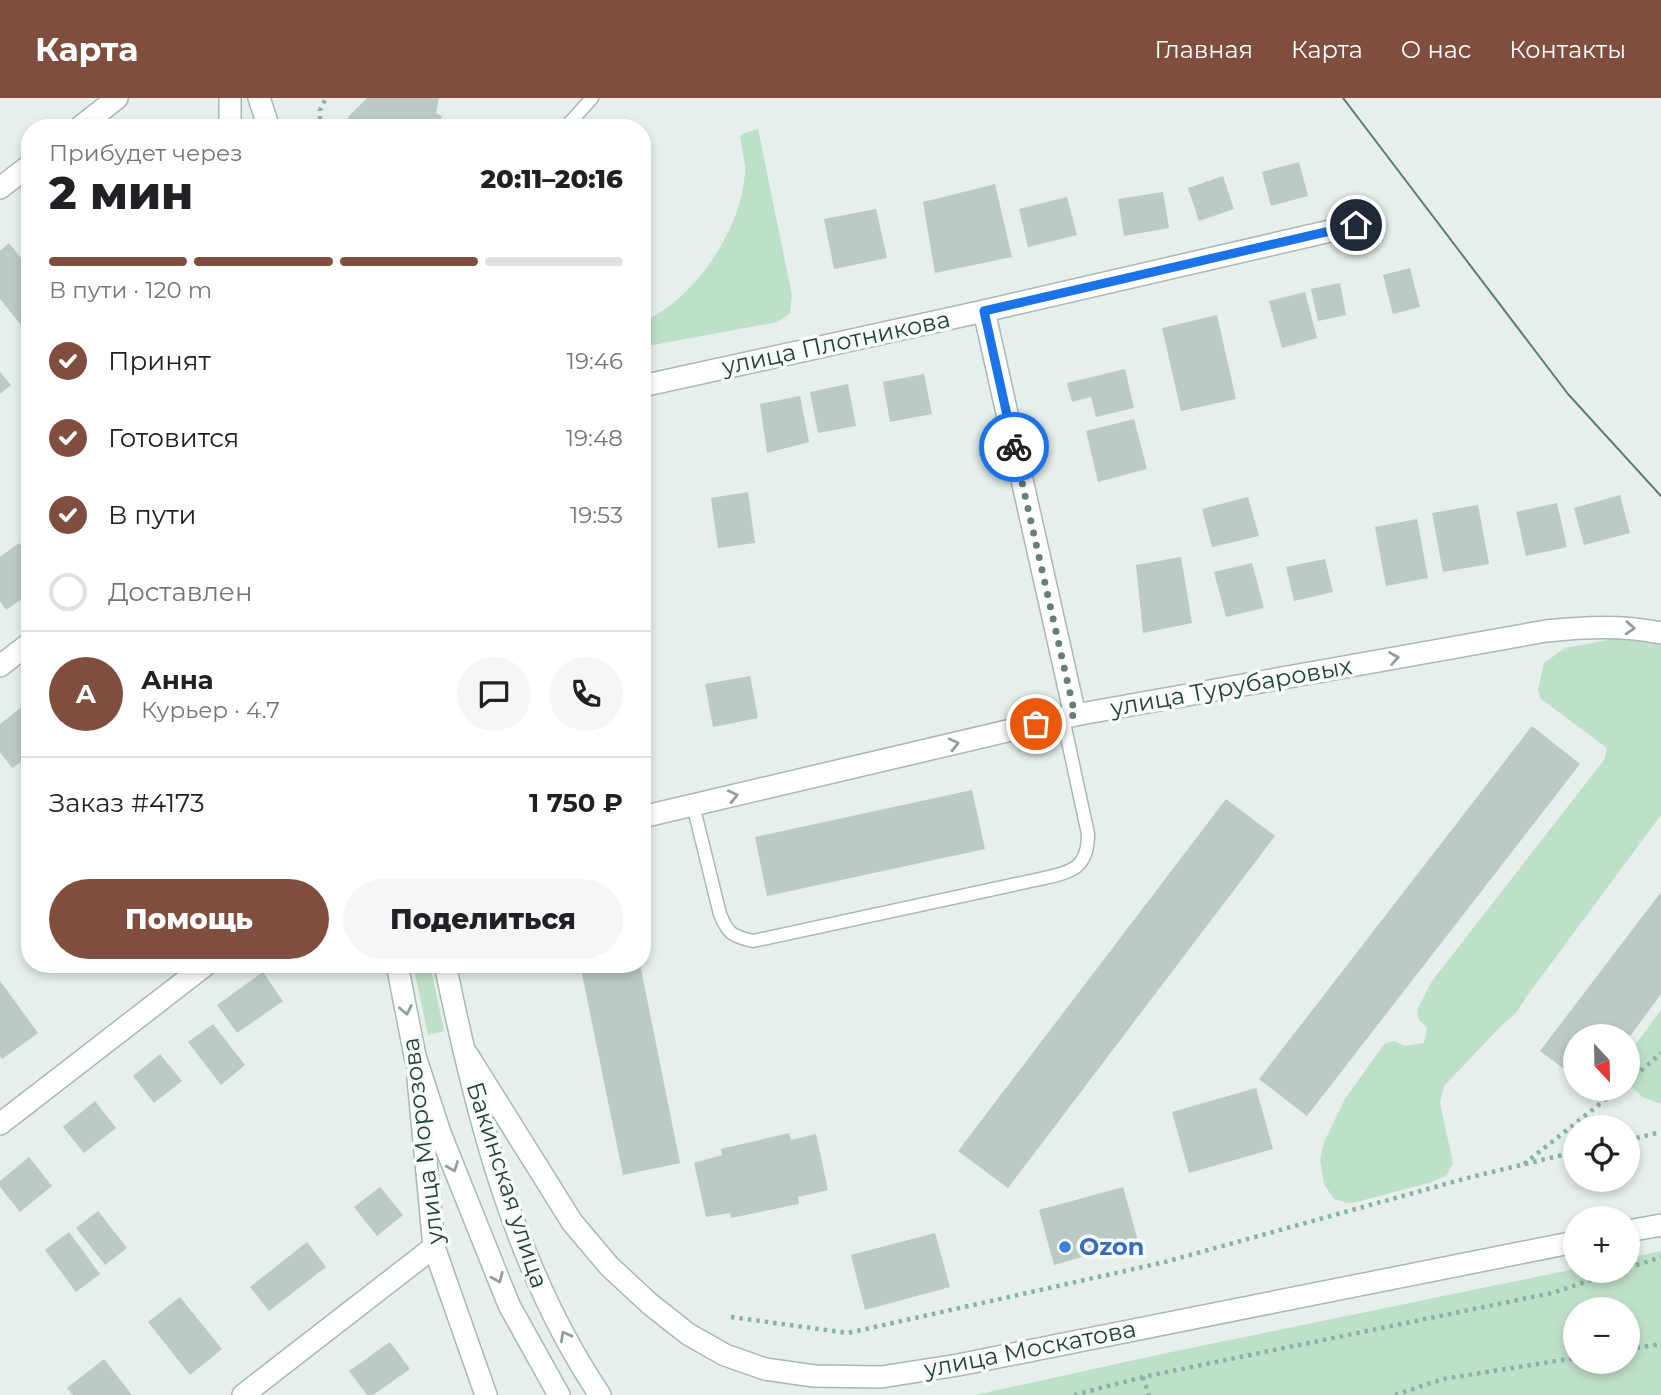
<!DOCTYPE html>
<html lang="ru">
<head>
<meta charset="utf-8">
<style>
	body { margin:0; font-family:Montserrat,sans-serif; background:#f6f6f6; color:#202124; height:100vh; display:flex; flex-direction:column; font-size:26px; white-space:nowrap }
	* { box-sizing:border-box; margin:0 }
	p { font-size:23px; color:#757577 }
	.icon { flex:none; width:38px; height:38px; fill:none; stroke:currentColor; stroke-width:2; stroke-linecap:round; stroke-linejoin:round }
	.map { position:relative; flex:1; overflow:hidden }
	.sheet { position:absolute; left:21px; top:21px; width:630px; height:854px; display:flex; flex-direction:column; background:#fff; border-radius:28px; box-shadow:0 4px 10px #0003 }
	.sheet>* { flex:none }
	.needle { width:46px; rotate:158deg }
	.fabs { position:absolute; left:1563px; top:926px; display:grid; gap:14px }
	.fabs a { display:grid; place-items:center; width:77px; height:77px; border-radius:50%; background:#fff; box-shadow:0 4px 10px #0003; font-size:35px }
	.pin { position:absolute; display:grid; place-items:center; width:60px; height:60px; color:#fff; margin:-30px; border:4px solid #fff; border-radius:50%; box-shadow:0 2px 7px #0007 }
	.courier { position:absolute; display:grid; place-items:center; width:70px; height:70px; margin:-35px; border:5px solid #1a73e8; border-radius:50%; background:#fff; color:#222; box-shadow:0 2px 9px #0007 }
	.head em { font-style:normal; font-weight:800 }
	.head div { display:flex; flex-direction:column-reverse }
	.head { display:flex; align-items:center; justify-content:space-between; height:119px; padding:0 28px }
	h1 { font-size:46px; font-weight:800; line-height:52px }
	.bar { display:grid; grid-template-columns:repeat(4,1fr); gap:10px 7px; align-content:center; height:84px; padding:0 28px }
	.bar i { height:9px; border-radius:5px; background:#e0e0e0 }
	.bar .selected { background:#7f4e3f }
	.bar p { grid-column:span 4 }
	.line { display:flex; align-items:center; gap:18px; padding:0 28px; border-top:2px solid #e0e0e0 }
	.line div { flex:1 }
	.round { display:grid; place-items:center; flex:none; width:74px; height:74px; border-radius:37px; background:#f6f6f6 }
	ol { padding:0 28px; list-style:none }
	li { display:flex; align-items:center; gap:21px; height:77px }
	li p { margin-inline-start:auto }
	li .icon { padding:7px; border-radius:50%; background:#7f4e3f; color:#fff; stroke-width:4 }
	li:last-child { color:#757577 }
	li i { width:38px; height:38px; border:4px solid #e0e0e0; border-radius:50% }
	.cta { display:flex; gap:14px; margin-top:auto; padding:14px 28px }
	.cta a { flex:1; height:80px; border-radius:42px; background:#7f4e3f; color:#fff; font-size:28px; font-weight:800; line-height:80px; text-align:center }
	.cta a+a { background:#f6f6f6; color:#202124 }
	header { display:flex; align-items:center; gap:42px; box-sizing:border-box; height:98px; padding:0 35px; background:#7f4e3f; color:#fff }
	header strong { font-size:33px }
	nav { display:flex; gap:38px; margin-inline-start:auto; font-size:24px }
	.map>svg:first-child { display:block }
	.green { fill:#bfe0c8; fill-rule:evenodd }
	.building { fill:#bbcac4 }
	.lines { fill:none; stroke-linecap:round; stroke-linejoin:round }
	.service-casing { stroke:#a8b8b2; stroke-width:15 }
	.minor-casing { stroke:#a8b8b2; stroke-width:24 }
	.tertiary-casing { stroke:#a8b8b2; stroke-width:24 }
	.secondary-casing { stroke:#a4bbb3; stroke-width:24 }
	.path { stroke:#86b3a5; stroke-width:4.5; stroke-dasharray:3.5 5; stroke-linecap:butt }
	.service { stroke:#fff; stroke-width:12 }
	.minor { stroke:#fff; stroke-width:21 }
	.tertiary { stroke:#fff; stroke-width:21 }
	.secondary { stroke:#fff; stroke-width:21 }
	.tram { stroke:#5f7d75; stroke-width:2 }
	.oneway { stroke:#92a09c }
	.done { stroke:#687f78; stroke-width:7; stroke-dasharray:0 12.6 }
	.route { stroke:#1a73e8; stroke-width:9 }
	.shop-dot { fill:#3f7fe0; stroke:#f7fbf9; stroke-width:2.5 }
	.labels { text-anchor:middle; stroke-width:7; stroke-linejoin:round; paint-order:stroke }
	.street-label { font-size:24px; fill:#24423a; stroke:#f7fbf9 }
	.shop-label { font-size:24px; font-weight:bold; fill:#366cbe; stroke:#f7fbf9; text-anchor:start }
</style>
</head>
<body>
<header>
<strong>Карта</strong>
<nav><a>Главная</a><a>Карта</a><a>О нас</a><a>Контакты</a></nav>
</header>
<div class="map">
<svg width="1661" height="1297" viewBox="0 0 1661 1297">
	<rect width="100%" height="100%" fill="#e6efeb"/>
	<g class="green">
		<path d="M 758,31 L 792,197 L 790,215 L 778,224 L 642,249 L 642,224 C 694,203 745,127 745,70 C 744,60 742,49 740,38 L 744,35 Z"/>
		<polygon points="1624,539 1661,544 1661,717 1527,898 1516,915 1503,926 1444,988 1440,1005 1453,1065 1447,1077 1432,1084 1357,1104 1347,1105 1334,1101 1324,1086 1320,1062 1324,1044 1345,1001 1384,946 1394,943 1404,948 1424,945 1427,930 1419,922 1417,912 1432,883 1604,662 1607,650 1541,601 1538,591 1544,565 1565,550"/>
		<polygon points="413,866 430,866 444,933 428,937"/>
		<polygon points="1661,912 1661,1006 1642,999 1632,989 1628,982 1628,957"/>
		<path d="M 1661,1153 L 1661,1297 L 975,1297 L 1162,1256 L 1575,1171 L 1628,1172 L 1628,1160 ZM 1628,1211 L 1628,1264 L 1575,1264 L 1575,1211 Z"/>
	</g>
	<g class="building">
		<polygon points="367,0 439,0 436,15 442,18 437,30 344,30 349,18"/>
		<polygon points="1299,64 1308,98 1271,108 1262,74"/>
		<polygon points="1223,78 1234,111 1199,123 1188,90"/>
		<polygon points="995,86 1012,159 935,175 923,104"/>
		<polygon points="1163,94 1169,130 1124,138 1118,101"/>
		<polygon points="1067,99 1077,137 1028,149 1019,111"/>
		<polygon points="876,111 887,160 834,171 824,121"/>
		<polygon points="9,145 30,171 30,238 0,201 0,153"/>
		<polygon points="1410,170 1420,209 1393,216 1383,177"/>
		<polygon points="1340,185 1346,217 1318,223 1311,191"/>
		<polygon points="1305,194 1317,240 1282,250 1269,203"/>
		<polygon points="1217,217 1236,301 1181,313 1162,230"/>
		<polygon points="1125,271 1134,310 1096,319 1091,299 1072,304 1067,285"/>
		<polygon points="0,274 11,287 0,296"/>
		<polygon points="924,276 932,316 890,324 883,284"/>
		<polygon points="848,286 856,328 818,335 810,294"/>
		<polygon points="800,298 809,344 767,355 760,306"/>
		<polygon points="1134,321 1147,371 1098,384 1086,333"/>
		<polygon points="748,394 755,445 718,450 711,400"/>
		<polygon points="1620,397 1630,435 1584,447 1574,410"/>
		<polygon points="1248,399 1259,438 1212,449 1202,411"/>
		<polygon points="1557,405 1567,449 1526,458 1516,414"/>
		<polygon points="1478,407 1489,466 1443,474 1432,415"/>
		<polygon points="1417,421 1428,480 1386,488 1375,429"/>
		<polygon points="19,445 30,460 30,495 6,512 0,503 0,459"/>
		<polygon points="1181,459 1192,525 1143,535 1136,467"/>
		<polygon points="1325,461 1333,494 1294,503 1286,469"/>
		<polygon points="1252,465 1264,510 1226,519 1214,474"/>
		<polygon points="750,578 758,620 713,629 705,586"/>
		<polygon points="21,610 30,622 30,658 12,670 0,654 0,626"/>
		<polygon points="1532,628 1580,666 1307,1018 1259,981"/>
		<polygon points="972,692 985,751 767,798 755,739"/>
		<polygon points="1226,701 1275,738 1008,1090 958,1053"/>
		<polygon points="1661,794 1661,896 1628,941 1628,938 1575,938 1575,979 1540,953"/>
		<polygon points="580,866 640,866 680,1065 623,1077"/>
		<polygon points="263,874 283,903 237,935 217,907"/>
		<polygon points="0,883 38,935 2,961 0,958"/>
		<polygon points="213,926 245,967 221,987 188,944"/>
		<polygon points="160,956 182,983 154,1005 133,978"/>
		<polygon points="1256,990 1273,1051 1189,1075 1172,1014"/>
		<polygon points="95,1003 116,1030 84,1055 63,1029"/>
		<polygon points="789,1035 791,1042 816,1036 828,1092 798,1099 799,1106 731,1120 730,1115 706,1119 694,1065 722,1057 721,1051"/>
		<polygon points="29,1059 52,1088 20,1114 0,1089 0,1083"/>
		<polygon points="380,1089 403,1117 377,1138 354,1109"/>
		<polygon points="1123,1089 1138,1143 1054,1167 1039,1112"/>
		<polygon points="98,1113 127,1150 105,1167 76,1130"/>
		<polygon points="69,1134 100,1176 76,1194 45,1152"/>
		<polygon points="935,1135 950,1189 865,1212 851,1157"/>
		<polygon points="307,1144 326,1169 269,1213 250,1189"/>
		<polygon points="180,1199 222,1251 190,1277 148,1224"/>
		<polygon points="390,1244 410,1271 373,1297 367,1297 349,1273"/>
		<polygon points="104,1261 132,1297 73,1297 67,1290"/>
	</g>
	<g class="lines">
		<g class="service-casing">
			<g id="service">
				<polyline points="565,30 592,0"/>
				<path d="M 693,707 L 720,816 C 728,836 732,838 753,843 L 1040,781 C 1070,774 1088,772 1088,736 L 1063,620"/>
			</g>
		</g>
		<g class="minor-casing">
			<g id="minor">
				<polyline points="984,213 1075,617"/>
				<polyline points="642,288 984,213 1356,127"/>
				<polyline points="0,568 30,545"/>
				<path d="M 642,719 L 1075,617 L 1546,533 C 1585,529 1622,527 1661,535"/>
				<polyline points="467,956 572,1124 609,1168 650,1206 688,1236 725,1257 765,1271 814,1278 881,1279 958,1267 1575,1144"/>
				<polyline points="418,980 434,1149 486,1297"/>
				<polyline points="0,1026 207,866"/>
				<polyline points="1628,1133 1661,1127"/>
				<polyline points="243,1297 434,1149"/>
			</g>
		</g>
		<g class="tertiary-casing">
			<g id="tertiary">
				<polyline points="79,30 117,0"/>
				<polyline points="0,90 30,67"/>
			</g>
		</g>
		<g class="secondary-casing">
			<g id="secondary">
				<polyline points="259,0 269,30"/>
				<polyline points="230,30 230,0"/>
				<polyline points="397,866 415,958 440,1035 509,1207 559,1297"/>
				<path d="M 445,866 C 476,1016 514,1169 600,1297"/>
			</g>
		</g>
		<g class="path">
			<polyline points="42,30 56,20"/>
			<polyline points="320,30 320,12 326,0"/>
			<polyline points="1628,984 1661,955"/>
			<polyline points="1628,1042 1661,1034"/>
			<polyline points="1524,1066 1620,990"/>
			<polyline points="1628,1170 1661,1159"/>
			<polyline points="731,1219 848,1235 1165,1164 1471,1079 1575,1054"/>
			<polyline points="1628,1251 1661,1246"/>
			<polyline points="1143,1279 1149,1297"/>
			<polyline points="1074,1297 1143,1279 1552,1195 1621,1172"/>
			<polyline points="1395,1297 1443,1281 1575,1260"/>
		</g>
		<use href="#service" class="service"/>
		<use href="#minor" class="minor"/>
		<use href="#tertiary" class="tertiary"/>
		<use href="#secondary" class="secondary"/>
		<polyline class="tram" points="1343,0 1568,296 1661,398"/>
	</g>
	<defs><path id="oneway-chevron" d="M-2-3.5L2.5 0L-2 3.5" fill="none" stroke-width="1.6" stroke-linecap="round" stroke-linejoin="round" transform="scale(1.75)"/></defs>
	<g class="oneway">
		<use href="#oneway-chevron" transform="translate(1630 530) rotate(4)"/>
		<use href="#oneway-chevron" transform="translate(1394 560) rotate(-10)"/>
		<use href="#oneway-chevron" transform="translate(954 646) rotate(-13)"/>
		<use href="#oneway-chevron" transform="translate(733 698) rotate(-13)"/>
		<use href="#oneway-chevron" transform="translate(406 912) rotate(79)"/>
		<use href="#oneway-chevron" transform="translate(453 1069) rotate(69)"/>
		<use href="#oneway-chevron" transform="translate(498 1180) rotate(67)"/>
		<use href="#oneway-chevron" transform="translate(565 1238) rotate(-119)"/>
	</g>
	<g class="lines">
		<polyline class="done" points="1014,349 1075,617 1036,626"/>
		<polyline class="route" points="1014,349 984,213 1356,127"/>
	</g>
	<circle class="shop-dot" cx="1065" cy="1149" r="7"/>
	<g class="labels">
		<g class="street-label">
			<text transform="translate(836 245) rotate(-12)" y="8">улица Плотникова</text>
			<text transform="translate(1231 589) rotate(-10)" y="8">улица Турубаровых</text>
			<text transform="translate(423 1043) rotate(-97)" y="8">улица Морозова</text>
			<text transform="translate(507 1087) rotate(72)" y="8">Бакинская улица</text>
			<text transform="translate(1030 1251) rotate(-11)" y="8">улица Москатова</text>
		</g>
		<g class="shop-label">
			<text x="1079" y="1157">Ozon</text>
		</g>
	</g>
</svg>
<div class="fabs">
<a><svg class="needle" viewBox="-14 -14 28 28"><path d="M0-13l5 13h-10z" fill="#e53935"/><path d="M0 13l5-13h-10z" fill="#757577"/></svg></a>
<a><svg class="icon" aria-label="locate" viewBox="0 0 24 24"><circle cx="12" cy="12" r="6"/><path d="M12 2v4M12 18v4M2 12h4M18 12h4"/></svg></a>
<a>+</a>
<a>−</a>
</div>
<div class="pin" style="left:1036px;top:626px;background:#ea580c"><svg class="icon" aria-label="bag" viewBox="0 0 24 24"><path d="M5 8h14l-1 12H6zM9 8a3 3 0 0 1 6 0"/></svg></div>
<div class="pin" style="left:1356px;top:127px;background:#1f2937"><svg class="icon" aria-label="home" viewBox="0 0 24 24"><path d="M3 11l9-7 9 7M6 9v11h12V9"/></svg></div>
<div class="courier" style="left:1014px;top:349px"><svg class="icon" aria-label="bike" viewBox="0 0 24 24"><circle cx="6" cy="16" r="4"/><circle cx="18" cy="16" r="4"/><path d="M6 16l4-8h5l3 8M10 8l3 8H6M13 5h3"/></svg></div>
<section class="sheet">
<div class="head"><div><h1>2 мин</h1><p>Прибудет через</p></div><em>20:11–20:16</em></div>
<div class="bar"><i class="selected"></i><i class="selected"></i><i class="selected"></i><i></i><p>В пути · 120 m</p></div>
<ol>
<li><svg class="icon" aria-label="check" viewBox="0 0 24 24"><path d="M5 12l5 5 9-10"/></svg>Принят<p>19:46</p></li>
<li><svg class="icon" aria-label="check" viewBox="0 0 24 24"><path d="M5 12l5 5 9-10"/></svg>Готовится<p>19:48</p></li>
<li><svg class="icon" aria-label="check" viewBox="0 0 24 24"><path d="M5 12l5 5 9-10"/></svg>В пути<p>19:53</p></li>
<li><i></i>Доставлен</li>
</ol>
<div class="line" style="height:126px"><b class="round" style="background:#7f4e3f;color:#fff">А</b><div><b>Анна</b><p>Курьер · 4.7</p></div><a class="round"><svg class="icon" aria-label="chat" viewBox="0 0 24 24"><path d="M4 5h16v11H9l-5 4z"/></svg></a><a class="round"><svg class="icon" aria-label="phone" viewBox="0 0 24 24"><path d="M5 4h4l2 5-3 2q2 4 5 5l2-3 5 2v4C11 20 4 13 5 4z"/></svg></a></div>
<div class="line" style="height:91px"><div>Заказ #4173</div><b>1 750 ₽</b></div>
<div class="cta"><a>Помощь</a><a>Поделиться</a></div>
</section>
</div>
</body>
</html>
